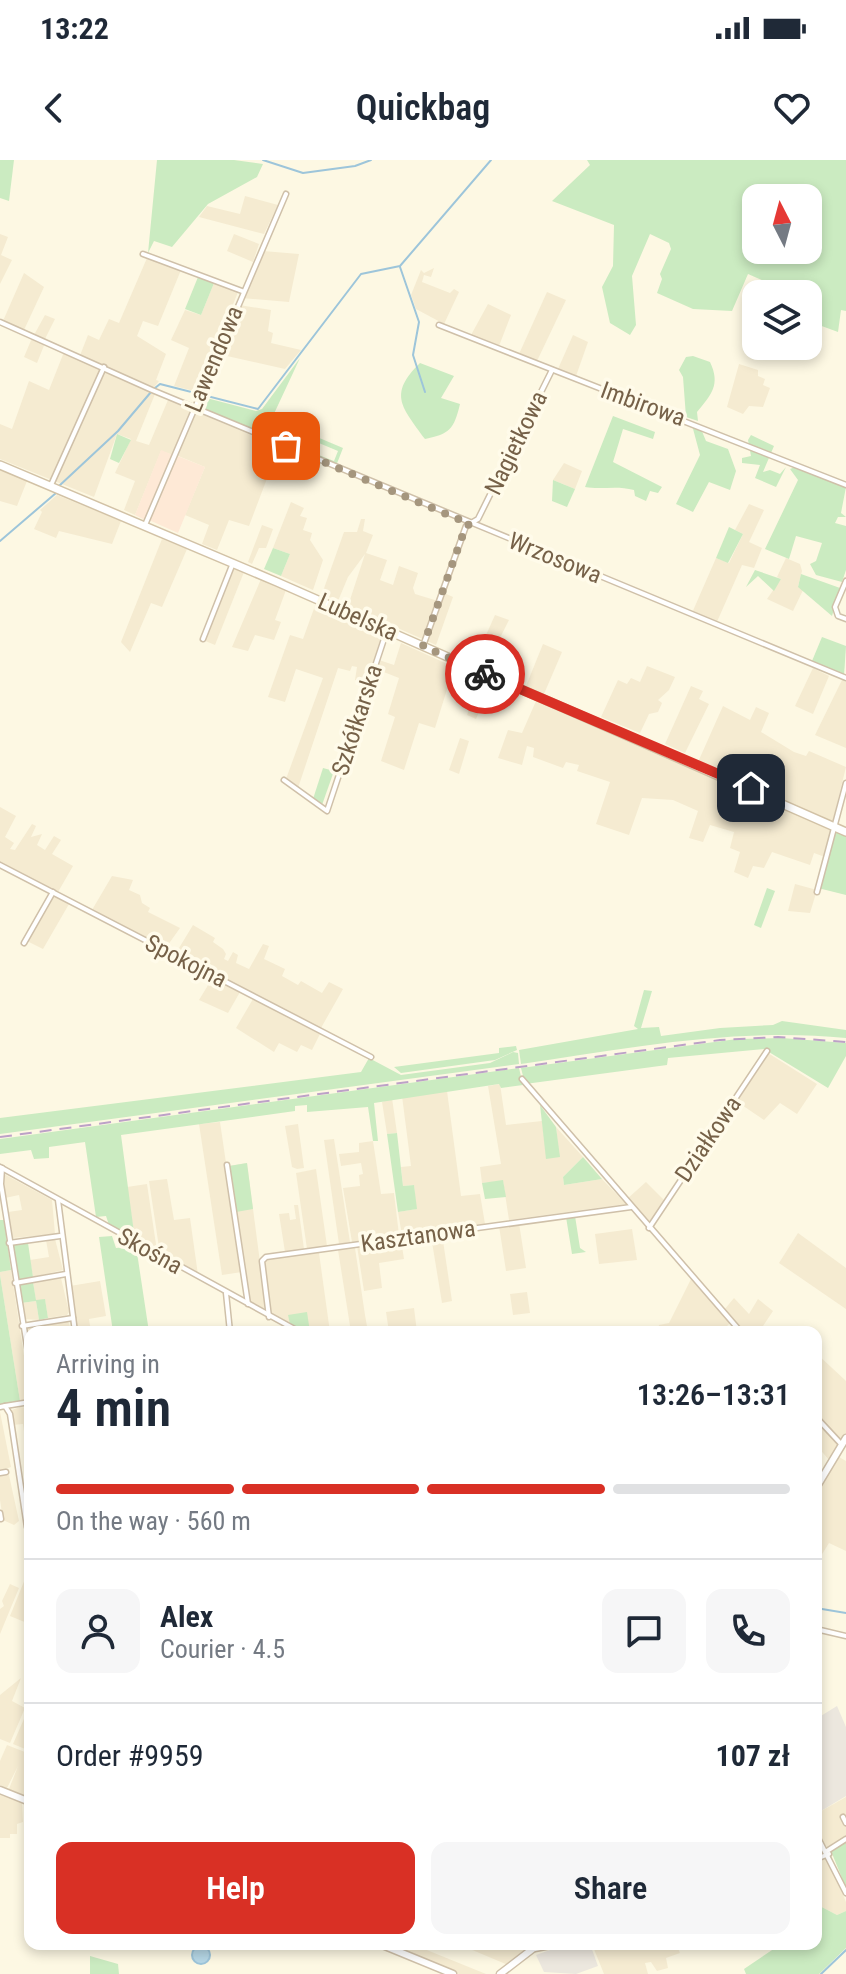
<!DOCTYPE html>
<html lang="en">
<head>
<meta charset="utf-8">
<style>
	body { margin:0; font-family:"Roboto Condensed",sans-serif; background:#f6f6f7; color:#1f2937; height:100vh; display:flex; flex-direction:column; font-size:30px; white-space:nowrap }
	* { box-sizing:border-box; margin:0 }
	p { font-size:26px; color:#747a83 }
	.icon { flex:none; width:44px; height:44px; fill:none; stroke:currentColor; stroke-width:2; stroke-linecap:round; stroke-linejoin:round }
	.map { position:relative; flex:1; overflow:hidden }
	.sheet { position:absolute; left:24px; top:1166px; width:798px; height:624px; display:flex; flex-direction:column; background:#fff; border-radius:16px; box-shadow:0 4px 12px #0003 }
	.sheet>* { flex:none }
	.needle { width:52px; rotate:354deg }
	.fabs { position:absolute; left:742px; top:24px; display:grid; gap:16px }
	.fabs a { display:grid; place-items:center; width:80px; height:80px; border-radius:16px; background:#fff; box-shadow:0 4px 12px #0003; font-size:40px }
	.pin { position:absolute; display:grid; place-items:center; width:68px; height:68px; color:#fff; margin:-34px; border-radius:16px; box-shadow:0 4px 12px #0006 }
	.courier { position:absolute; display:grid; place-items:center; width:80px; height:80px; margin:-40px; border:6px solid #d93025; border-radius:50%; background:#fff; color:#222; box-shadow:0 2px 10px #0007 }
	.headline em { font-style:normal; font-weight:600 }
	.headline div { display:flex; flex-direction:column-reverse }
	.headline { display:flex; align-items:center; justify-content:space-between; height:136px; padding:0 32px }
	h1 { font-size:52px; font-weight:600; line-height:60px }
	.bar { display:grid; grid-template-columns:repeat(4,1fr); gap:12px 8px; align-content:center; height:96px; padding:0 32px }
	.bar i { height:10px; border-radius:6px; background:#e0e1e3 }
	.bar .on { background:#d93025 }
	.bar p { grid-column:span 4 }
	.line { display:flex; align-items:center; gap:20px; padding:0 32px; border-top:2px solid #e0e1e3 }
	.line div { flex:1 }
	.round { display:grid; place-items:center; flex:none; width:84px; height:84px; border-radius:16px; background:#f6f6f7 }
	.cta { display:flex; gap:16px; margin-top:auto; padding:16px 32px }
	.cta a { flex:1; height:92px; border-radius:16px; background:#d93025; color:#fff; font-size:32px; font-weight:600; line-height:92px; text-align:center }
	.cta a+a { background:#f6f6f7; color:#1f2937 }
	.status { display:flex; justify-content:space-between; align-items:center; height:56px; padding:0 40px; background:#fff; direction:ltr }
	.status svg { height:22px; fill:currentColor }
	header { display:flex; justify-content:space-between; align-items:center; height:104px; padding:0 32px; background:#fff; font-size:36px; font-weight:600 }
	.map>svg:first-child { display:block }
	.residential { fill:#f5ebd1 }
	.commercial { fill:#fee9d6 }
	.industrial { fill:#ece7de }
	.green { fill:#cbebc1; fill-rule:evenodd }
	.water { fill:#b7d8e7; stroke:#9dc5da; stroke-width:2 }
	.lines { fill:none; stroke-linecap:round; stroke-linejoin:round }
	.stream { stroke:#9dc5da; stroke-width:2 }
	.minor-casing { stroke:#cfc0a9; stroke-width:7 }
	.tertiary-casing { stroke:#cfc0a9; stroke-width:9 }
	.secondary-casing { stroke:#d2c2a6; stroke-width:10 }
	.minor { stroke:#fff; stroke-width:4 }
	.tertiary { stroke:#fff; stroke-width:6 }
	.secondary { stroke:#fff; stroke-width:7 }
	.rail { stroke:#bca1c7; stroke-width:2; stroke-dasharray:12 8; stroke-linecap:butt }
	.done { stroke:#a5967e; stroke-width:8; stroke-dasharray:0 14.4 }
	.route { stroke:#d93025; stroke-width:10 }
	.labels { text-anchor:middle; stroke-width:7; stroke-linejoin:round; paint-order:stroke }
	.street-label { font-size:24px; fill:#766148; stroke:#fffbea }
</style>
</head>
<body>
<div class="status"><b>13:22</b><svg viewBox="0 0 49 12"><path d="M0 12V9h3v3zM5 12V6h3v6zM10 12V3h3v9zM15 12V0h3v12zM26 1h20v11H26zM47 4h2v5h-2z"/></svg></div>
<header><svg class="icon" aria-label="back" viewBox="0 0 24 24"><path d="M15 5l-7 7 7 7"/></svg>Quickbag<svg class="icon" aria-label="heart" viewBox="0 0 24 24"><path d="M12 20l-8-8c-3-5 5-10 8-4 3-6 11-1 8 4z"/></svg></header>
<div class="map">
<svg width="846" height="1814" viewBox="0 0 846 1814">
	<rect width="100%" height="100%" fill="#fdf8e3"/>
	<g class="residential">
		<polygon points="245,36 278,45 264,74 199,57 207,46 240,54"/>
		<polygon points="0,74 8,77 1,95 12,100 0,124"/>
		<polygon points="234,74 259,84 253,102 227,91"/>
		<polygon points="263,91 299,94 289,142 241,138"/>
		<polygon points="147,98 181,110 158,166 143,161 137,176 166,194 156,220 159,221 151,231 155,234 136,281 149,285 168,240 191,249 173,295 161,291 135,355 124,350 135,321 115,313 131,279 117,274 94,337 0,299 0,264 12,269 29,221 49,230 64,192 79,198 88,175 99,180 109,159 119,163"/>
		<polygon points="434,108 431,117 424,115 422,122 450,133 454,129 459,132 444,164 416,149 411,135 421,110 424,113"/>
		<polygon points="24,113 44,127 24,170 3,161"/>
		<polygon points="214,123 238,132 198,232 174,226 189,188 171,180 185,150 201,155"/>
		<polygon points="547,132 566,140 537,201 519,194"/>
		<polygon points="488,144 511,155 499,186 471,175"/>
		<polygon points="239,145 271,150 268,171 273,173 271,183 301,190 285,209 218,194"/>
		<polygon points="45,155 55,159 45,179 34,175"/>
		<polygon points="573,175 588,182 576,216 558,209"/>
		<polygon points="32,178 45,183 37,203 24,197"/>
		<polygon points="739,204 758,210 758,216 765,219 763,225 770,228 763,247 749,246 743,254 727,247"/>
		<polygon points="194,251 279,287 249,366 229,360 217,390 202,384 209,365 185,355 205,307 176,295"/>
		<polygon points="564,303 582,311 575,329 553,320"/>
		<polygon points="0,310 27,321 17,346 0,341"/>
		<polygon points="57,335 121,361 112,384 59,371 56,378 34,369 42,352 40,350"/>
		<polygon points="291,342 304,348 300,356 307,358 303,370 312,373 310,380 323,400 313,430 281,416 290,394 273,388"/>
		<polygon points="749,344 764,350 749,382 762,388 754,408 742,405 716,464 692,453 716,398 729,403 743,374 735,370"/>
		<polygon points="361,359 365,359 363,371 373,375 366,393 387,400 380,420 393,425 399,406 418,413 413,428 415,434 438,441 442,432 453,437 436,485 348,446 365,394 348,417 338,441 322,434 344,372 357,372"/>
		<polygon points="262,365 273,369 266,388 259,388 252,404 248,402"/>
		<polygon points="162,379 187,389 162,447 151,443 130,492 121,482"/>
		<polygon points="786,398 800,404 802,411 798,426 804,428 793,451 767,439 781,419 777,417"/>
		<polygon points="232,408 244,412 215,485 203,480"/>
		<polygon points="261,419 286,430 275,460 281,462 274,480 255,475 248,491 232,487"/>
		<polygon points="316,443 384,473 367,523 355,520 357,507 352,506 350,511 338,508 298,628 286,619 323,518 296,509 285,542 268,537 290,475 303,479"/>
		<polygon points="495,455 509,460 485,508 474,502"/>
		<polygon points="401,483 454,507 435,568 419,563 404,610 381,601 395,557 388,554 399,518 376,509 379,500 394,505"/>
		<polygon points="543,484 562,492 544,534 526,526"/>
		<polygon points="647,506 675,517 669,530 658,540 662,543 658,552 649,554 640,573 601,557 618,520 627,524 631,518 640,522"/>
		<polygon points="813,508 829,516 813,554 795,546"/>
		<polygon points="480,518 491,523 476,559 467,555"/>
		<polygon points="842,520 846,522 846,588 815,575"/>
		<polygon points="691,526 703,531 699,539 709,544 685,593 665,584"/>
		<polygon points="536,541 833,670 825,697 814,693 810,705 772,692 764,708 753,706 748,718 734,712 740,692 730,688 734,672 710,665 703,682 689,678 698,651 673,640 642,638 629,675 596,664 610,622 577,611 579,605 566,602 563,608 533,597 534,588 527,586 522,605 498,598 508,570 522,573"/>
		<polygon points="723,546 750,560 756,547 769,553 761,572 794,592 806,596 809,591 846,607 832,664 698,602"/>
		<polygon points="460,578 469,581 459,614 449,610"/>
		<polygon points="0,647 16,656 5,677 14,683 10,689 15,690 32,664 36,666 31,677 42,674 37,685 45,690 54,676 61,680 52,694 73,706 58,732 0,702"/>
		<polygon points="112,716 133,720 129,730 140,735 142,743 150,748 148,752 180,768 165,789 92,750"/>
		<polygon points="795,724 817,730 810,753 788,751"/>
		<polygon points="52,735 69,744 43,789 27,781"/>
		<polygon points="193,765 215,778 213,782 223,789 226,794 224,799 228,801 233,792 238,795 236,803 249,809 263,784 269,786 264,799 285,809 282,816 298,825 301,821 322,833 329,822 343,829 321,868 176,793"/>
		<polygon points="213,817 240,832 228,853 199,840"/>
		<polygon points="253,839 320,874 312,890 301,885 297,892 279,883 274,892 236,868"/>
		<polygon points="768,893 817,924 797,954 780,943 764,960 736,941"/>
		<polygon points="500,924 506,965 542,961 547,998 559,996 556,967 583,997 563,1017 564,1025 602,1019 626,1044 509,1060 503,1021 482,1023 480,1007 501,1004 488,926"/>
		<polygon points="447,931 461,1036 480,1034 485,1064 402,1075 398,1052 416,1049 414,1025 403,1026 401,1007 411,1006 402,936"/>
		<polygon points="392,938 397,973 387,974 382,942"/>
		<polygon points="220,962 242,1112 222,1115 199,964"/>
		<polygon points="298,964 304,1008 297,1009 292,1007 285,966"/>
		<polygon points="334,979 350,1082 339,1084 324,980"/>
		<polygon points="373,981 381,1034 394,1033 399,1075 352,1082 343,1028 360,1026 359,1015 363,1014 361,1003 341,1006 339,994 359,992 359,983"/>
		<polygon points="247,1003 266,1148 264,1151 250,1144 229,1006"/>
		<polygon points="316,1009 327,1086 307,1089 296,1013"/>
		<polygon points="4,1014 52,1040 55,1074 12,1078 8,1052 22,1050 19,1035 5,1038"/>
		<polygon points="167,1019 174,1060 190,1058 198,1115 160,1094 149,1021"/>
		<polygon points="646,1022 665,1041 648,1063 626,1040"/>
		<polygon points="147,1024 157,1091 135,1080 127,1027"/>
		<polygon points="294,1045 298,1045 304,1089 285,1092 279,1054 289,1053 290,1060 296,1059"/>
		<polygon points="519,1063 526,1108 506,1111 499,1066"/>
		<polygon points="632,1069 637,1100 599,1104 595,1074"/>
		<polygon points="798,1073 846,1108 846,1149 779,1103"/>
		<polygon points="442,1074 452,1141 442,1143 431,1076"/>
		<polygon points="55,1079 63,1110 33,1117 30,1100 49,1097 46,1080"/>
		<polygon points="401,1080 404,1099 379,1103 382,1128 364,1131 357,1086"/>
		<polygon points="355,1088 365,1155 368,1172 351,1172 338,1090"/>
		<polygon points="319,1093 330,1172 305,1172 272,1155 264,1102 268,1098"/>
		<polygon points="11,1110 26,1209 30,1209 30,1239 20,1241 0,1115 0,1112"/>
		<polygon points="692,1117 731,1162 721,1172 657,1172 659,1165 669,1163"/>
		<polygon points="61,1118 69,1152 67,1155 48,1158 45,1140 36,1141 39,1160 24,1159 21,1143 36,1141 33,1122"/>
		<polygon points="100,1121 106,1156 89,1159 91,1172 77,1172 70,1126"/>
		<polygon points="527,1132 530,1153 513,1155 510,1134"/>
		<polygon points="734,1138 749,1154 758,1139 773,1151 759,1172 743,1172 724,1150"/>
		<polygon points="414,1148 417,1172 389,1172 386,1152"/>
		<polygon points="68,1161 72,1172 30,1172 30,1199 28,1167"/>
		<polygon points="817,1194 846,1221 846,1274 842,1280 816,1255"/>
		<polygon points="20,1247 30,1248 30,1314 23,1264 12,1265 9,1251"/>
		<polygon points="0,1252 11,1307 0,1311"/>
		<polygon points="816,1260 840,1286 830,1301 816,1285"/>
		<polygon points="839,1297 846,1301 846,1391 829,1383 816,1404 816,1335"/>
		<polygon points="9,1315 19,1361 14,1365 3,1360 0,1340 0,1316"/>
		<polygon points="27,1414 30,1455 27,1463 10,1456"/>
		<polygon points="10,1424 19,1428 0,1474 0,1449 4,1446 2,1441"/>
		<polygon points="21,1518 12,1541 25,1548 10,1583 0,1579 0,1535"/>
		<polygon points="27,1552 30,1553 30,1591 13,1584"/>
		<polygon points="7,1585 30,1594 30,1626 26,1636 9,1629 18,1606 7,1628 0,1625 0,1601"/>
		<polygon points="0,1634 22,1643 23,1662 17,1664 17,1674 10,1674 10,1678 0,1678"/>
		<polygon points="846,1637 846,1678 828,1689 816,1671 816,1654"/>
		<polygon points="828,1698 846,1742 846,1751 837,1755 816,1744 816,1701"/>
		<polygon points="388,1784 412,1784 486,1814 459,1814"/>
		<polygon points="458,1784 524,1784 534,1788 508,1805"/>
		<polygon points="592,1784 676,1784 680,1793 666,1798 668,1808 657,1811 651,1802 645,1803 648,1814 604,1814"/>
	</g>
	<g class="commercial">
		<polygon points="161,290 173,295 145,360 135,355"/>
		<polygon points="175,295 205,307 178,373 149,360"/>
	</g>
	<g class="industrial">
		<polygon points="837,1546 846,1567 846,1636 816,1654 816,1559"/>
		<polygon points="567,1784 590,1784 598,1806 576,1814 544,1812 536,1795"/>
	</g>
	<g class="green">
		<polygon points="0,0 14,0 9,41 0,38"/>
		<polygon points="157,0 234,0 263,4 257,17 208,44 172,87 154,81 148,93"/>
		<path d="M 587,0 L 846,0 L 846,151 L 841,150 L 838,172 L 808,161 L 808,134 L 793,134 L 748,114 L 732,151 L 693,149 L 657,133 L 662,119 L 660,114 L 671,89 L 669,83 L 650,74 L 632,116 L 636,165 L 630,175 L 610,163 L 602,127 L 613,106 L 614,65 L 552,41 L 590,5 ZM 808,38 L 808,90 L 756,90 L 756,38 Z"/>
		<polygon points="198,117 214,123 201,155 185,149"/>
		<path d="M 693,196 L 710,202 C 721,225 711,235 697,252 L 698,261 L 686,257 L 683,217 L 679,210 L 686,197 Z"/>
		<path d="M 300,198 L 272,258 L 343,288 L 336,306 L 194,247 L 199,236 L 256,251 L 262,249 ZM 271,263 L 338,291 L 334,301 L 268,275 Z"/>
		<path d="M 420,203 L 454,216 L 441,238 L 460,244 C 454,269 450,274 425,279 C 403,248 387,235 420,203 Z"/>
		<path d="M 613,256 L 655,272 L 653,279 L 623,269 L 613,302 L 662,327 L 658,333 L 650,331 L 646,341 L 635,336 L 634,330 C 616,325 602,330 585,327 Z"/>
		<polygon points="692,265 701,269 706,281 728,289 736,311 730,330 709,322 693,352 676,344 700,295"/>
		<polygon points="117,274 131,280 119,303 110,299"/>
		<polygon points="751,275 774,286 763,312 770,310 780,314 786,307 776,327 755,318 760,305 742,303 742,298 751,296 748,280"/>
		<polygon points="795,307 846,327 841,353 846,357 838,357 835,363 846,366 846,410 842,422 816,415 810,404 816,401 822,383 796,376 789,399 765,389 798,320 790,309"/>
		<polygon points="553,320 575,329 567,347 552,341"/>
		<polygon points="729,367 743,374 728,403 716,398"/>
		<polygon points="273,388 290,394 281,416 264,409"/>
		<polygon points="755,410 781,419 774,431 758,416 746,427"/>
		<polygon points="801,414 840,428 832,456 798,427"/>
		<polygon points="822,477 846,486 844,516 812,501"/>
		<polygon points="323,608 334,611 322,645 313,639"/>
		<polygon points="836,672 846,676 846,735 818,728"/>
		<polygon points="767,728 775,731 761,768 754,765"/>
		<path d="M 644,830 L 652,831 L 641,868 L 659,867 L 661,876 L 720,868 L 773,865 L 782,861 L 846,870 L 846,878 C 737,867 629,888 521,904 L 519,890 L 638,869 L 634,866 Z"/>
		<polygon points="782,878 846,883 846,896 828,928 764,889 668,898 667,905 525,924 521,908 737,879"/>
		<polygon points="516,886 517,890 495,900 401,913 394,907 499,893 499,888"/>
		<polygon points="513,892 518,893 519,904 0,974 0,958 361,912 369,898 401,915 490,903"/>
		<polygon points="519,908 523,925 501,928 499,924 374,943 378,981 373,981 368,947 307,952 307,945 295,946 295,951 121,975 135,1080 109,1065 106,1056 96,1057 85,982 49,987 49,998 34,999 31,990 0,994 0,979"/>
		<polygon points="540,945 556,967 560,997 546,999"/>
		<polygon points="397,973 403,1026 414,1025 417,1049 398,1052 387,974"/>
		<polygon points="583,997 602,1019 564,1025 563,1017"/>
		<polygon points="247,1003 253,1049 236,1052 229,1006"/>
		<polygon points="503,1020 506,1037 485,1039 482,1023"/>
		<polygon points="575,1056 580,1088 586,1092 572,1094 566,1057"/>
		<polygon points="0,1060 4,1060 11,1110 0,1112"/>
		<polygon points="112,1076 116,1088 136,1086 149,1172 113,1172 99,1077"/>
		<polygon points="28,1083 33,1117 17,1120 12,1085"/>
		<polygon points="0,1115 20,1241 0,1244"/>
		<polygon points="33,1122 36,1140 45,1139 48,1158 39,1160 36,1141 21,1143 19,1125"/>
		<polygon points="307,1152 310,1172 290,1164 288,1155"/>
		<polygon points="846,1682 846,1728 831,1691"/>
		<polygon points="816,1744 837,1755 846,1751 846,1788 819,1814 746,1814 744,1809 781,1784 816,1784"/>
		<polygon points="90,1796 118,1804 119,1814 90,1814"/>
	</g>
	<circle class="water" cx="201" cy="1795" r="9"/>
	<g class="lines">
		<g class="stream">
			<polyline points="263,0 303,13 355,6 371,0"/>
			<polyline points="400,107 419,162 413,195 425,232"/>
			<polyline points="155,228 160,224 258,249 361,114 400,106 491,0"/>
			<polyline points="59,326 118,271 151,232"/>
			<polyline points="0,381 56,333"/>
			<polyline points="816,1448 846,1453"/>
			<polyline points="821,1814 846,1790"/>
		</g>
		<g class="minor-casing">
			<g id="minor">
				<polyline points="143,94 242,131"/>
				<polyline points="0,162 152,230 846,518"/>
				<polyline points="439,165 846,325"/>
				<polyline points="51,325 104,207"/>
				<polyline points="145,365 286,34"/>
				<polyline points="846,421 835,447 838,456 846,459"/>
				<polyline points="203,479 233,403"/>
				<polyline points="423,486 466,366 478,359 552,210"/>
				<polyline points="284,620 327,651 387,470"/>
				<polyline points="0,705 371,897"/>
				<polyline points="817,732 846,623"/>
				<polyline points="24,783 53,732"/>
				<polyline points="522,919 741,1172"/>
				<polyline points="227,1005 248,1144"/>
				<polyline points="0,1007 300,1172"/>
				<polyline points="2,1008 1,1024 30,1205"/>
				<polyline points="58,1040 75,1172"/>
				<polyline points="649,1068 767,891"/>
				<polyline points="9,1083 60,1076"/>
				<polyline points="15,1123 66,1114"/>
				<polyline points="226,1133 230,1172"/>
				<polyline points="269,1157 262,1101 266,1097 631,1047"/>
				<polyline points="22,1166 73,1158"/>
				<polyline points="5,1246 30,1242"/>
				<polyline points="0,1247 5,1246 10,1254 27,1367"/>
				<polyline points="816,1257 842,1285"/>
				<polyline points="0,1313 6,1312"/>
				<polyline points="0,1353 1,1359"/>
				<polyline points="816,1469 846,1476"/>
				<polyline points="843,1657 846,1663"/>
				<polyline points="816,1674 846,1733"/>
				<polyline points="827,1691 846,1679"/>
				<polyline points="816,1699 829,1694"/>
				<polyline points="535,1789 561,1784"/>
			</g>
		</g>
		<g class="tertiary-casing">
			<g id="tertiary">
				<polyline points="816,1328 846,1278"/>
				<polyline points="0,1630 30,1642"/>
				<polyline points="380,1784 453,1814"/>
				<polyline points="500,1814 539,1784"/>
			</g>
		</g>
		<g class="secondary-casing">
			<polyline id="secondary" points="0,305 277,422 846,672"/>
		</g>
		<use href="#minor" class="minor"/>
		<use href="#tertiary" class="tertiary"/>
		<use href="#secondary" class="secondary"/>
		<polyline class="rail" points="0,977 720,880 778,877 846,882"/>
	</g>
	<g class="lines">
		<polyline class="done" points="286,286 470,364 466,366 423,486 485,514"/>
		<polyline class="route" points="485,514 751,628"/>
	</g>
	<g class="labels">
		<g class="street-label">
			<text transform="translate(214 199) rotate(-67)" y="8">Lawendowa</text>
			<text transform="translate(643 244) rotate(20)" y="8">Imbirowa</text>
			<text transform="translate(516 283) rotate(-64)" y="8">Nagietkowa</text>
			<text transform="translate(555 398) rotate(22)" y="8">Wrzosowa</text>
			<text transform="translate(358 457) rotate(24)" y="8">Lubelska</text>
			<text transform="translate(357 560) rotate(-72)" y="8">Szkółkarska</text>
			<text transform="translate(186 801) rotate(27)" y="8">Spokojna</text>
			<text transform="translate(708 979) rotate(-56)" y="8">Działkowa</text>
			<text transform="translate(418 1076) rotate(-8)" y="8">Kasztanowa</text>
			<text transform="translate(150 1091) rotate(29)" y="8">Skośna</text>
		</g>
	</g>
</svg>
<div class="fabs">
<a><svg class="needle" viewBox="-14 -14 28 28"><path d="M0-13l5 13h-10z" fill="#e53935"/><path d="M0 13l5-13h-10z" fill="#747a83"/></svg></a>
<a><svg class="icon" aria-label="layers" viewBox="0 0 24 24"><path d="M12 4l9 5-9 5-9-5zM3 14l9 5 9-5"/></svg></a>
</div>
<div class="pin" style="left:286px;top:286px;background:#ea580c"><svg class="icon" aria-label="bag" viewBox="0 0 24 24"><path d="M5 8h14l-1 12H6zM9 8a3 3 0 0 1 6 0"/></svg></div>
<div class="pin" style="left:751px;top:628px;background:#1f2937"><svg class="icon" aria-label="home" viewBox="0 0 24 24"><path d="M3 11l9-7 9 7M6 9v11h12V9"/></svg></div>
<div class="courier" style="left:485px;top:514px"><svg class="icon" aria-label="bike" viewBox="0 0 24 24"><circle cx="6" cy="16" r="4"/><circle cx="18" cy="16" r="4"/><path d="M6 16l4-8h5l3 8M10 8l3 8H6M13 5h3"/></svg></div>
<section class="sheet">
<div class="headline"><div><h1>4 min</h1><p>Arriving in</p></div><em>13:26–13:31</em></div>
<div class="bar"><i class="on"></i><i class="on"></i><i class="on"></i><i></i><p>On the way · 560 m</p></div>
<div class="line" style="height:144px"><a class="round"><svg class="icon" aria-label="person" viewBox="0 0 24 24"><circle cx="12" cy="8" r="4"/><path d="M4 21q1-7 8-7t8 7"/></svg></a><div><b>Alex</b><p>Courier · 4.5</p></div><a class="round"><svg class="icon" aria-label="chat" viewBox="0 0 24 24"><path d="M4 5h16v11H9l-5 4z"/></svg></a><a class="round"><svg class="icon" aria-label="phone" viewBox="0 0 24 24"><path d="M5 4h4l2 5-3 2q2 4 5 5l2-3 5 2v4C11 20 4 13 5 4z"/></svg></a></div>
<div class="line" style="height:104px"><div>Order #9959</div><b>107 zł</b></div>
<div class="cta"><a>Help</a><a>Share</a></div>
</section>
</div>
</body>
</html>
